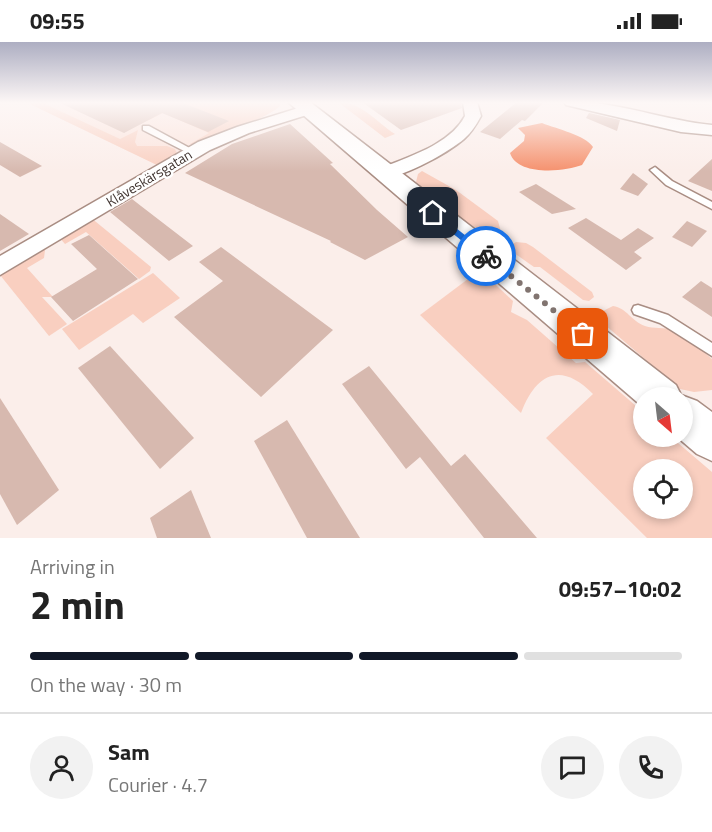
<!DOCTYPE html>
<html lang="en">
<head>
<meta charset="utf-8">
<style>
	body { margin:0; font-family:"Titillium Web",sans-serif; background:#f2f2f2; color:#222; height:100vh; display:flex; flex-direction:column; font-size:22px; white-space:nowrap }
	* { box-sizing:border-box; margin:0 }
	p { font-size:20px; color:#767676 }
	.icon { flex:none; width:33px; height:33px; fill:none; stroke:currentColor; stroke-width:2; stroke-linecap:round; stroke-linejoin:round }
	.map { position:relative; height:496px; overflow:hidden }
	.details { display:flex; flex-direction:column; background:#fff; flex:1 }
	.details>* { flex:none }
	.needle { width:39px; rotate:152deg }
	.buttons { position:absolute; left:633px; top:345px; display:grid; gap:12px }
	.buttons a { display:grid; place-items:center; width:60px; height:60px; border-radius:50%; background:#fff; box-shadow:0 3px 9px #0003; font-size:30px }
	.pin { position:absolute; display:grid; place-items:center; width:51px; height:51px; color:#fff; margin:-26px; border-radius:12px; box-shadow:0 3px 9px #0006 }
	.courier { position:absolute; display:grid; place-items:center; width:60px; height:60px; margin:-30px; border:4px solid #1a73e8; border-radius:50%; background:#fff; color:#222; box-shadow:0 2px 8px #0007 }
	.overview em { font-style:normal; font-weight:700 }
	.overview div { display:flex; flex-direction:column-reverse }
	.overview { display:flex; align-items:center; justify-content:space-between; height:102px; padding:0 30px }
	h1 { font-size:39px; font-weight:700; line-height:45px }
	.bar { display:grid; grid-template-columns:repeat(4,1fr); gap:9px 6px; align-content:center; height:72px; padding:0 30px }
	.bar i { height:8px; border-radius:4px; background:#e0e0e0 }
	.bar .current { background:#111827 }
	.bar p { grid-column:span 4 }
	.line { display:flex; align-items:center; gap:15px; padding:0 30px; border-top:2px solid #e0e0e0 }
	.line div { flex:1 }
	.round { display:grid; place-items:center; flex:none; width:63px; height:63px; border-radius:32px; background:#f2f2f2 }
	.status { display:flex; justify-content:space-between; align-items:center; height:42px; padding:0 30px; background:#fff; direction:ltr }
	.status svg { height:16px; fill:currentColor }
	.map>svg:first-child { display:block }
	.built { fill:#fbe3db }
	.green { fill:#f9cfc0; fill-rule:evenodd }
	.forest { fill:#f5926f }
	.building { fill:#d7b9af }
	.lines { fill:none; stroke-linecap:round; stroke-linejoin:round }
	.lane-casing { stroke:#a98d83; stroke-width:3 }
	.street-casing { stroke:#a98d83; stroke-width:3 }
	.secondary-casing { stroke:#a98d83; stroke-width:3 }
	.lane { fill:#fff; fill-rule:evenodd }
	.street { fill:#fff; fill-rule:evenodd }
	.secondary { fill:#fff; fill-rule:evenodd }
	.route { fill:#1a73e8 }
	.done { stroke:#817470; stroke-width:6; stroke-dasharray:0 10.8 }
	.labels { text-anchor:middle; stroke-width:5; stroke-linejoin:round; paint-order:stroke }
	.far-street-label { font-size:14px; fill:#3f332f; stroke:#fff }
</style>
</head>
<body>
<div class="status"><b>09:55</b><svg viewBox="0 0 49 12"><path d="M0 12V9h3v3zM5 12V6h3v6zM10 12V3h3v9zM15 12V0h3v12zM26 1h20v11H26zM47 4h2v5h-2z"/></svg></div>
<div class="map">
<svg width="712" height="496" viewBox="0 0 712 496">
	<rect width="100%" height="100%" fill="#fbeeea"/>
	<polygon class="built" points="34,60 259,60 260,61 157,123 30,62"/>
	<g class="green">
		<polygon points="34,60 50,60 45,62 120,97 138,88 135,100 137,104 167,104 175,107 177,112 157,123 30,62"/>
		<path d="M 103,60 L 280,60 L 280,64 C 269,75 211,98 194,103 L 190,102 L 261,61 L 209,91 L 163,71 L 147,79 Z"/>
		<path d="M 338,60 C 362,60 376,80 395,92 L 385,96 Z"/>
		<polygon points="422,129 456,148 498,179 501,190 491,196 458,174 416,140 418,132"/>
		<polygon points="90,175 151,225 150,229 139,237 86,190 65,202 58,194"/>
		<polygon points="516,200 526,201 533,205 592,250 594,255 589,259 583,258 540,225 534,225 507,206"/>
		<polygon points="41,206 45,208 44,216 27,226 53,255 42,255 67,282 49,294 0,233 0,230"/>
		<path d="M 480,228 L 513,259 L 511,270 L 527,278 L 576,321 L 585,320 L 643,370 L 644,394 L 671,395 L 712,430 L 712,496 L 647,496 L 546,396 L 593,352 C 561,319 536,331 521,371 L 420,273 ZM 644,428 L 682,428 L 682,466 L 644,466 Z"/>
		<polygon points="153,231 180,256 143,281 133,272 79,308 62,287"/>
		<path d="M 613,264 C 627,266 631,279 645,284 C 654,287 664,285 673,288 C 687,294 701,307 712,317 L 712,348 L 694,350 L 680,347 L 598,277 L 597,272 Z"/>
	</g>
	<path class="forest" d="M 542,81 C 557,87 585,93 593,105 L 582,123 C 564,130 517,134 510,111 L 524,99 L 525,93 L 518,86 Z"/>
	<g class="building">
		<polygon points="58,60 185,60 183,61 229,79 208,90 162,71 124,91"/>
		<polygon points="362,60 461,60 462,66 401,88"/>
		<polygon points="517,60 544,60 525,79 522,78 500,97 480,90"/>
		<polygon points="589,71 620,78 617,89 586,76"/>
		<polygon points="290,82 333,121 330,122 377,168 408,195 365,218 330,200 331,199 185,131 232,102"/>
		<polygon points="0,100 42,124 20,135 0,123"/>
		<polygon points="712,117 712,149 688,139"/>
		<polygon points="633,131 648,142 638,154 620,147"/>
		<polygon points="536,142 576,167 552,172 519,150"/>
		<polygon points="132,157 141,164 193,204 169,219 110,170"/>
		<polygon points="0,172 29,192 0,209"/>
		<polygon points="586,176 621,198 638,186 654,196 634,210 642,216 626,228 568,186"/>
		<polygon points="687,179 707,189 692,205 672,195"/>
		<polygon points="89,193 138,237 73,279 51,255 97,227 71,202"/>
		<polygon points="221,205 333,288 261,355 174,275 223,239 199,220"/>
		<polygon points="701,239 712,246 712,275 682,255"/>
		<polygon points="110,304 194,396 160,427 78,326"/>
		<polygon points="369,324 451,424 465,412 537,496 484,496 420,415 406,427 342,342"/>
		<polygon points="0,356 59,448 17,483 0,452"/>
		<polygon points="287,378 360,496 307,496 254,399"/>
		<polygon points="191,448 211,496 157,496 150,476"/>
	</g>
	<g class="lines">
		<g class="lane-casing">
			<g id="lane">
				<polygon points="143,84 149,84 197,110 190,112 143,88"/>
				<polygon points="655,125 672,139 712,160 712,167 666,143 650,128"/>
				<polygon points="638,263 668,273 712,301 712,314 660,281 634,272 632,268 634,264"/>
			</g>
		</g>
		<g class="street-casing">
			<g id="street">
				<path d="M 463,60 L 477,60 L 481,74 C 476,83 472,90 464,97 C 449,110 397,140 379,135 L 376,131 L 379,127 C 407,115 450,103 465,74 Z"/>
				<path d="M 564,60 C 605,56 666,79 712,83 L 712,93 L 681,90 L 566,63 Z"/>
				<polygon points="308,63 313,65 316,68 313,71 249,91 210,108 0,233 0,214 198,100 237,85"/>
			</g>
		</g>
		<g class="secondary-casing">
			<polygon id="secondary" points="288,60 310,60 676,343 681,353 697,359 712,370 712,419 697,412 676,394 682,394 682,356 644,356 644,366"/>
		</g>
		<use href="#lane" class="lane"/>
		<use href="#street" class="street"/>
		<use href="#secondary" class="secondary"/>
	</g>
	<linearGradient id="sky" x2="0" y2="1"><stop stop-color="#adaec2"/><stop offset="0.47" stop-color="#fdf7f6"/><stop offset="1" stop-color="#fdf7f6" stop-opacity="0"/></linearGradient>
	<rect width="712" height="129" fill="url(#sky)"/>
	<polygon class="route" points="433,168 489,212 489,216 483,216 430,173"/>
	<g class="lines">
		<polyline class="done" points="486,214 583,292"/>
	</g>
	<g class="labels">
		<g class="far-street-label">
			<text transform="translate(149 136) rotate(-31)" y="5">Klåveskärsgatan</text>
		</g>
	</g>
</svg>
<div class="buttons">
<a><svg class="needle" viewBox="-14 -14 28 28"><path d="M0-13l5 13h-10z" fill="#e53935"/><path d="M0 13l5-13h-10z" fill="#767676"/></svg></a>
<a><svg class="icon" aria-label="locate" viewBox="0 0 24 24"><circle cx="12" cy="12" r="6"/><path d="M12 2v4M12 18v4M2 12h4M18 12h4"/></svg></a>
</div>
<div class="pin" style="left:583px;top:292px;background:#ea580c"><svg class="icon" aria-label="bag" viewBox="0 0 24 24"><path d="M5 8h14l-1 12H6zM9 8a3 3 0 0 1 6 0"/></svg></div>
<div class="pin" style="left:433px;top:171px;background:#1f2937"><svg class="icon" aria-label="home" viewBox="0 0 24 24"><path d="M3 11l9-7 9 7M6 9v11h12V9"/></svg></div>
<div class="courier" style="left:486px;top:214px"><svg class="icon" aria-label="bike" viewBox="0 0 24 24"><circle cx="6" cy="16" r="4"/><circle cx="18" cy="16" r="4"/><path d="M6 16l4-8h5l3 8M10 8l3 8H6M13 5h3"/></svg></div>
</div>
<section class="details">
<div class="overview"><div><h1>2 min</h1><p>Arriving in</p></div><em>09:57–10:02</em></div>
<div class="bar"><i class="current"></i><i class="current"></i><i class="current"></i><i></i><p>On the way · 30 m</p></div>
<div class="line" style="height:108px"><a class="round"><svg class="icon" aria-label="person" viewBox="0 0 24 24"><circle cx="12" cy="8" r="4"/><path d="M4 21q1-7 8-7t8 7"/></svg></a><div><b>Sam</b><p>Courier · 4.7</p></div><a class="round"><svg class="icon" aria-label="chat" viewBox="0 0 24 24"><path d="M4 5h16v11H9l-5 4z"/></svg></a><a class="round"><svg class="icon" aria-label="phone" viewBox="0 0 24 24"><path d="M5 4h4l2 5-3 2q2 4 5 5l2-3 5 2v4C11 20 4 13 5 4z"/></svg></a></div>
</section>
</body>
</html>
